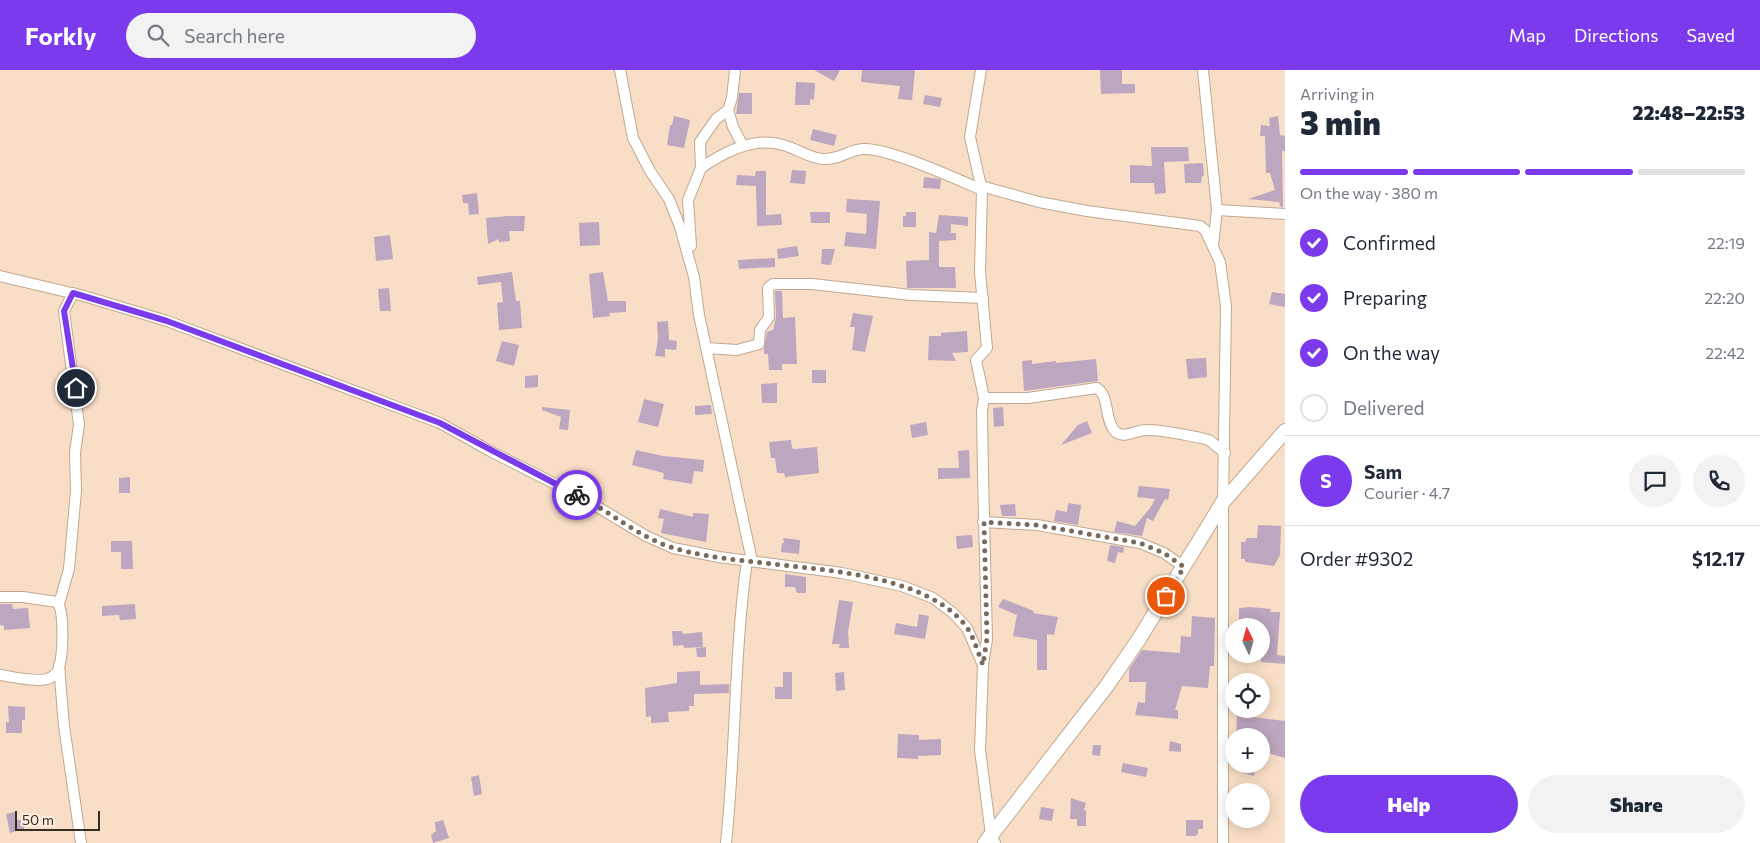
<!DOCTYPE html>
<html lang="en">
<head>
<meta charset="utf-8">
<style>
	body { margin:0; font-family:Commissioner,sans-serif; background:#f2f2f3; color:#1f2937; height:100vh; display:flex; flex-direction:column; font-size:19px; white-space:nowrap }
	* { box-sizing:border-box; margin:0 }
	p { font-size:16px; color:#747a83 }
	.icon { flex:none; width:28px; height:28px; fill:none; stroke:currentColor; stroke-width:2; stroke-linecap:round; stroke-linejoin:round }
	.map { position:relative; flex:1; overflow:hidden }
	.panel { display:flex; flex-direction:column; background:#fff; width:475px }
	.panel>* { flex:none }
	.needle { width:32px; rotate:355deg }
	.controls { position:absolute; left:1225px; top:548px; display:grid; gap:10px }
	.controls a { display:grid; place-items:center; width:45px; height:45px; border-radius:50%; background:#fff; box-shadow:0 2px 12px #0003; font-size:25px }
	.scale { position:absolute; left:15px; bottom:12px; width:85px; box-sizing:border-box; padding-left:5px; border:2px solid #352c22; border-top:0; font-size:14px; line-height:18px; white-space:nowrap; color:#352c22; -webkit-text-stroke:4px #fdeedf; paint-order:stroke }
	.pin { position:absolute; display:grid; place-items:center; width:42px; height:42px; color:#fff; margin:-21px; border:2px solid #fff; border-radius:50%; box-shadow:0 1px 5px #0007 }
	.courier { position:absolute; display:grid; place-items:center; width:50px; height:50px; margin:-25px; border:4px solid #7c3aed; border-radius:50%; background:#fff; color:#222; box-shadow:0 1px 6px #0007 }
	.overview em { font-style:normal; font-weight:800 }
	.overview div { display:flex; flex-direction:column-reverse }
	.overview { display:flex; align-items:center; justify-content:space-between; height:85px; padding:0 15px }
	h1 { font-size:32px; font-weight:800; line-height:38px }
	.bar { display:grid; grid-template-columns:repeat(4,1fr); gap:8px 5px; align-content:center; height:60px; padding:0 15px }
	.bar i { height:6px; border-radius:4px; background:#e0e1e3 }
	.bar .active { background:#7c3aed }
	.bar p { grid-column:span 4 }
	.line { display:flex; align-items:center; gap:12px; padding:0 15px; border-top:1px solid #e0e1e3 }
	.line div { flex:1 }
	.round { display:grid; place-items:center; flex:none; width:52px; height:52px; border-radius:26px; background:#f2f2f3 }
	ol { padding:0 15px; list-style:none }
	li { display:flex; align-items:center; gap:15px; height:55px }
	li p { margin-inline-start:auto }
	li .icon { padding:5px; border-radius:50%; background:#7c3aed; color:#fff; stroke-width:4 }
	li:last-child { color:#747a83 }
	li i { width:28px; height:28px; border:2px solid #e0e1e3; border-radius:50% }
	.button { display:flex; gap:10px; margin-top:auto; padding:10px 15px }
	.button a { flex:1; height:58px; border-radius:30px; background:#7c3aed; color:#fff; font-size:20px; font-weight:800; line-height:58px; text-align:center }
	.button a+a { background:#f2f2f3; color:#1f2937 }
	header { display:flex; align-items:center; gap:30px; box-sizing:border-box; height:70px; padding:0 25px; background:#7c3aed; color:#fff }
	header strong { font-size:24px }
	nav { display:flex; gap:28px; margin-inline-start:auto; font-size:18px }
	.search { width:350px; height:45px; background:#f2f2f3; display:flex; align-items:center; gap:12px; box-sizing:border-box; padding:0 18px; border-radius:28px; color:#747a83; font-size:19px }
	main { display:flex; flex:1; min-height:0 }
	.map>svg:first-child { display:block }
	.building { fill:#bda6bf }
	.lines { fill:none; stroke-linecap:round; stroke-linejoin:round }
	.street-casing { stroke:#c0a891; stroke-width:12 }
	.secondary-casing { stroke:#c0a891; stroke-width:16 }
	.street { stroke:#fff; stroke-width:10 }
	.secondary { stroke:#fff; stroke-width:14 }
	.done { stroke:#796a5b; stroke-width:5; stroke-dasharray:0 9 }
	.route { stroke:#7c3aed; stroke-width:6 }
</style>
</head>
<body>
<header>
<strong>Forkly</strong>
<div class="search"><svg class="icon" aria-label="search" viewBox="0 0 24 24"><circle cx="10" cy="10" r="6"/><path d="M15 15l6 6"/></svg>Search here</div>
<nav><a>Map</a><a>Directions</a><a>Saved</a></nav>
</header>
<main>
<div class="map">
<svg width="1285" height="773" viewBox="0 0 1285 773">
	<rect width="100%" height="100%" fill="#f8dec6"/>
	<g class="building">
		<polygon points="814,0 840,0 834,11"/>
		<polygon points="862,0 915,0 912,30 898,29 900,16 861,12"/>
		<polygon points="1100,0 1122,0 1122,14 1135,14 1135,23 1101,24"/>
		<polygon points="796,12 815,13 814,30 810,29 810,35 795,35"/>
		<polygon points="739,23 752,23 752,44 736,44"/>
		<polygon points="925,25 942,28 940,37 923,34"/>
		<polygon points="674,46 690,50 684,78 667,75 670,55 672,55"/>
		<polygon points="1278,46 1280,65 1285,66 1285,81 1282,81 1283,137 1281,137 1279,132 1248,129 1275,120 1270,103 1266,103 1265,66 1260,66 1261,55 1270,56 1269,48"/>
		<polygon points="813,59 837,65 834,76 810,70"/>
		<polygon points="1151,77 1188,77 1189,91 1164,92 1166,123 1155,124 1154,113 1130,113 1130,95 1152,96"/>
		<polygon points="1203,93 1204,106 1202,106 1201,113 1185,113 1184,94"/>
		<polygon points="792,100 806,101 805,114 790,113"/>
		<polygon points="756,101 766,101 766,145 781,144 782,155 757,156 756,116 736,115 737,105 755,106"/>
		<polygon points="924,107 941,109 940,119 923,118"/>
		<polygon points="477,123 479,144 469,145 468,133 463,133 462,125"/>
		<polygon points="847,129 880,131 876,179 844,176 846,162 866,164 867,144 846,142"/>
		<polygon points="810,142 830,142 830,153 811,153"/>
		<polygon points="906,142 916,142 916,157 903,157 903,146 906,146"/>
		<polygon points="939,145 968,147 968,156 951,154 951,163 956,163 956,170 939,171 939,197 955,197 956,218 907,218 906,191 929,190 929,162 936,163"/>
		<polygon points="507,146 525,146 524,161 509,161 510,171 499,172 499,169 488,174 486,148"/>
		<polygon points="599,152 600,175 580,176 579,153"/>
		<polygon points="390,165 393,189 376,191 374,167"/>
		<polygon points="797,176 799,186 778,189 777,179"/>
		<polygon points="822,179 835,179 831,195 821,194"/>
		<polygon points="775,188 775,197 739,199 738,190"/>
		<polygon points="512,202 516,231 520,231 522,258 499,260 497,233 503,232 501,212 478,215 477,207"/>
		<polygon points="603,202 608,231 626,231 626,242 609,243 610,246 593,248 589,204"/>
		<polygon points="389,218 391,241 380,241 378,219"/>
		<polygon points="775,221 782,221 783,248 795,247 797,294 782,294 782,300 769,300 768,284 764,284 764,279 767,262 773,260 776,247"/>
		<polygon points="1272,222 1285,224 1285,237 1269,234"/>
		<polygon points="853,243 873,246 865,282 852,280 855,257 850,257"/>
		<polygon points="668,251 669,270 677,271 676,280 665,279 665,287 655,286 658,269 657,252"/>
		<polygon points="967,261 968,282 952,283 956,291 928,290 929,266 941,266 941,263"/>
		<polygon points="502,271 519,275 514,296 496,291"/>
		<polygon points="1206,288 1207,307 1188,309 1186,289"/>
		<polygon points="1096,289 1098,311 1024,321 1022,291 1032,290 1032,294 1056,291 1056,293"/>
		<rect x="812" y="300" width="14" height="13"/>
		<polygon points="538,305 538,317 525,318 525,306"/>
		<polygon points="777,313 777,333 762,333 761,314"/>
		<polygon points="644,329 664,334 658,357 638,352"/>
		<polygon points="711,335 712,344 695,345 695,336"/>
		<polygon points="542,337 570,340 568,360 559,359 561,347 542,340"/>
		<polygon points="1003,337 1004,356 994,357 993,338"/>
		<polygon points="1087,351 1092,363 1061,375 1078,355"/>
		<polygon points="926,352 928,365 912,368 910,355"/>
		<polygon points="791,370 792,378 794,379 817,377 819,403 785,407 784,403 777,403 775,388 771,388 769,372"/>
		<polygon points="636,380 663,386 704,390 703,402 694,401 692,414 663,409 664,403 632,395"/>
		<polygon points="969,380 970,408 938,409 938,398 959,398 958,381"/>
		<polygon points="130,407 130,423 119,423 119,408"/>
		<polygon points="1139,416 1170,419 1168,430 1165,429 1153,451 1147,448 1142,466 1114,462 1117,451 1135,456 1150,438 1149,440 1155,429 1137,427"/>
		<polygon points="1068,433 1081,435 1078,455 1054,451 1056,440 1067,442"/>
		<polygon points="1015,434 1016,446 1002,446 1000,435"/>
		<polygon points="660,439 693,447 693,443 709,444 706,472 661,463 664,449 658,448"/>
		<polygon points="1258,455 1281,456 1280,485 1274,496 1245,492 1245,489 1241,489 1241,472 1245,472 1247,468 1257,468"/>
		<polygon points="972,465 973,477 957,479 956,466"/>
		<polygon points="783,468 800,470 799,484 781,482 782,473 784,473"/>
		<polygon points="111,471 132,471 133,499 121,499 121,482 111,482"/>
		<polygon points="1110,475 1124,477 1123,483 1118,482 1115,493 1107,491"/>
		<polygon points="785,504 806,507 806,523 797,523 795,517 785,517"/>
		<polygon points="1003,529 1034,541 1033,543 1058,547 1054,565 1047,564 1047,600 1037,600 1037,570 1013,566 1017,545 998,537"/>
		<polygon points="839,530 853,532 848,562 849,578 839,578 840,574 832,574"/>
		<polygon points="0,534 12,534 13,539 28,538 30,558 4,560 4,556 0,555"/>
		<polygon points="135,534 136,549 120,550 119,545 102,546 102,536"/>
		<polygon points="1250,537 1271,539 1270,542 1280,542 1277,585 1285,586 1285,594 1261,592 1261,556 1239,556 1239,538"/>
		<polygon points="919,544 929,546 925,569 894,564 896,553 917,557"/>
		<polygon points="1192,546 1215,548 1214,596 1210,596 1208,618 1182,616 1175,640 1178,640 1178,649 1135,645 1138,632 1145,633 1146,612 1129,612 1129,599 1142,580 1180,583 1181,566 1191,567"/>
		<polygon points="672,561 682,561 683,564 702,562 703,577 684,578 683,575 673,576"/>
		<polygon points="706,577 706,587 697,587 696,578"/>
		<polygon points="700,601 700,615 729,614 729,623 694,624 694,636 689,636 689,641 668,642 669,652 651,653 651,646 646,647 645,618 677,613 677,602"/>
		<polygon points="783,602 792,602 792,629 775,629 775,617 783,617"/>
		<polygon points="844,602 845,620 836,621 835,603"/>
		<polygon points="8,636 25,637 25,650 22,650 22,663 6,663 6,652 9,652"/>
		<polygon points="1237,645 1285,651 1285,688 1261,681 1261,666 1236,666"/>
		<polygon points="898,664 919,665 919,670 941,669 941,685 918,686 918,689 897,688"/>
		<polygon points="1170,671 1181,674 1181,682 1169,681"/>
		<polygon points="1093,675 1101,675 1100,686 1092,685"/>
		<polygon points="1123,693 1148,698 1146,707 1121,702"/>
		<polygon points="1244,694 1256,694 1254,706 1243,703"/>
		<polygon points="479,705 482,724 474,726 471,707"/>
		<polygon points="1071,728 1086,733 1084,740 1086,741 1086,756 1077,756 1077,749 1070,749"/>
		<polygon points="1041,737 1054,739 1052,751 1039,749"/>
		<polygon points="15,742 17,750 25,750 24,759 10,763 6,744"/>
		<polygon points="443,750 449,768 433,773 431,765 436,761 435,752"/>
		<polygon points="1186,750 1203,750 1203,759 1198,759 1198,764 1195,766 1186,766"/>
	</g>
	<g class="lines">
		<g class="street-casing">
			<g id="street">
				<polyline points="620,0 633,68 650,101 669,129 680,157 694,207 699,245 752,491"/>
				<polyline points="981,0 970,67 981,116 1039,132 1087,141 1200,156 1205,160 1220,192 1226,236 1223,432 1223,773"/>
				<polyline points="1203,0 1217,140 1213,175"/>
				<polyline points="728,40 733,57 743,76"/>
				<path d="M 701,98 C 724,82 754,66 783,75 C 798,79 807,87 822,89 C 840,90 848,80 863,79 C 887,77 957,109 982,120 L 981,117"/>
				<polyline points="982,120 980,202 987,278 976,290 984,328 982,341 983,404 987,569 983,595"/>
				<polyline points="1217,140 1285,144"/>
				<polyline points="691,176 688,130 701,98 700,72 716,49 728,40 732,28 735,0"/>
				<polyline points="0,206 84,226 167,251 440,353 490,381 581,427 646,466 673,478 719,487 842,503 902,516 933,528 953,543 967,558 983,595 980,680 991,765 995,773"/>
				<polyline points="706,278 737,280 759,274 760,260 769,247 768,218 773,214 812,214 911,225 983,228"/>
				<path d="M 984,328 L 1028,328 L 1097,318 C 1110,327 1104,348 1114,360 C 1122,371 1137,359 1147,360 C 1165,360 1184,365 1201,368 L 1209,370 L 1225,383"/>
				<polyline points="983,452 1037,455 1140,473 1164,483 1184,497"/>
				<path d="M 0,527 L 23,527 L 57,532 C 65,541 63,589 58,600 C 57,604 53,606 50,608 C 40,613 12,607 0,605"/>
				<polyline points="59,534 69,499 76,421 75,382 79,355 64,241 73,223"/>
				<polyline points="59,595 64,656 81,773"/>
				<path d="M 726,773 C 736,679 734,584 747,490"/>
			</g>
		</g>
		<g class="secondary-casing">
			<polyline id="secondary" points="985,773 1106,617 1139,569 1223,432 1285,361"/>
		</g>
		<use href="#street" class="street"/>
		<use href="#secondary" class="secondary"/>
	</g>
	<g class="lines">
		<path class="done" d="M 577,425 C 610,441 639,468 674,478 C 754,503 911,487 966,556 C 974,567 978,583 983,595 L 987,568 L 984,452 L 1037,455 L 1140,473 L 1164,483 L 1184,497 L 1166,526"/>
		<polyline class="route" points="76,318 64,241 73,223 167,251 440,353 577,425"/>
	</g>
</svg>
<div class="controls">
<a><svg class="needle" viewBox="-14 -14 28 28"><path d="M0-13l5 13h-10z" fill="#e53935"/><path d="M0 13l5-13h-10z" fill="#747a83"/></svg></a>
<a><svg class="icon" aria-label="locate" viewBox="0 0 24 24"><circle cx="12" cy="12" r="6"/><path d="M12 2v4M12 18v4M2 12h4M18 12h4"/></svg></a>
<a>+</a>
<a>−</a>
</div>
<div class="scale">50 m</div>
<div class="pin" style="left:1166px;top:526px;background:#ea580c"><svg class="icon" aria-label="bag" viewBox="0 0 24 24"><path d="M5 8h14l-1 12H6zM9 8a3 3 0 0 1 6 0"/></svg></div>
<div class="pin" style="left:76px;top:318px;background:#1f2937"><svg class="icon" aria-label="home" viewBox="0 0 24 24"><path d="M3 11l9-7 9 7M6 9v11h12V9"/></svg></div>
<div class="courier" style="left:577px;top:425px"><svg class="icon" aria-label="bike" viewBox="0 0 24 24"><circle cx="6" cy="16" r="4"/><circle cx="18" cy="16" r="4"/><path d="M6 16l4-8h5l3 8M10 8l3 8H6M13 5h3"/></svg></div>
</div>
<section class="panel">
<div class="overview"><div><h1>3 min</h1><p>Arriving in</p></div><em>22:48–22:53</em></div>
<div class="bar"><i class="active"></i><i class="active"></i><i class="active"></i><i></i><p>On the way · 380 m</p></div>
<ol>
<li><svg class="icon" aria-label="check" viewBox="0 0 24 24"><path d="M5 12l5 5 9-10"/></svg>Confirmed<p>22:19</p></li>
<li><svg class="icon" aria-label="check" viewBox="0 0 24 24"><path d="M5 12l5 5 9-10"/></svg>Preparing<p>22:20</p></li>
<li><svg class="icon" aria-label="check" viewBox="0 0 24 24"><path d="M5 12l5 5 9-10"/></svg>On the way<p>22:42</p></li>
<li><i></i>Delivered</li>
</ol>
<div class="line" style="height:90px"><b class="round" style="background:#7c3aed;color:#fff">S</b><div><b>Sam</b><p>Courier · 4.7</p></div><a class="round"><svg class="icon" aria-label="chat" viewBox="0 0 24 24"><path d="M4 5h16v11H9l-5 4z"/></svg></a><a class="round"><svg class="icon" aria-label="phone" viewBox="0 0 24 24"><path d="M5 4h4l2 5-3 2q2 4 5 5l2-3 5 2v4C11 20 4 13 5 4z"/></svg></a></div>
<div class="line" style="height:65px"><div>Order #9302</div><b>$12.17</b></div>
<div class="button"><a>Help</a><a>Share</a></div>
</section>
</main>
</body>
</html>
